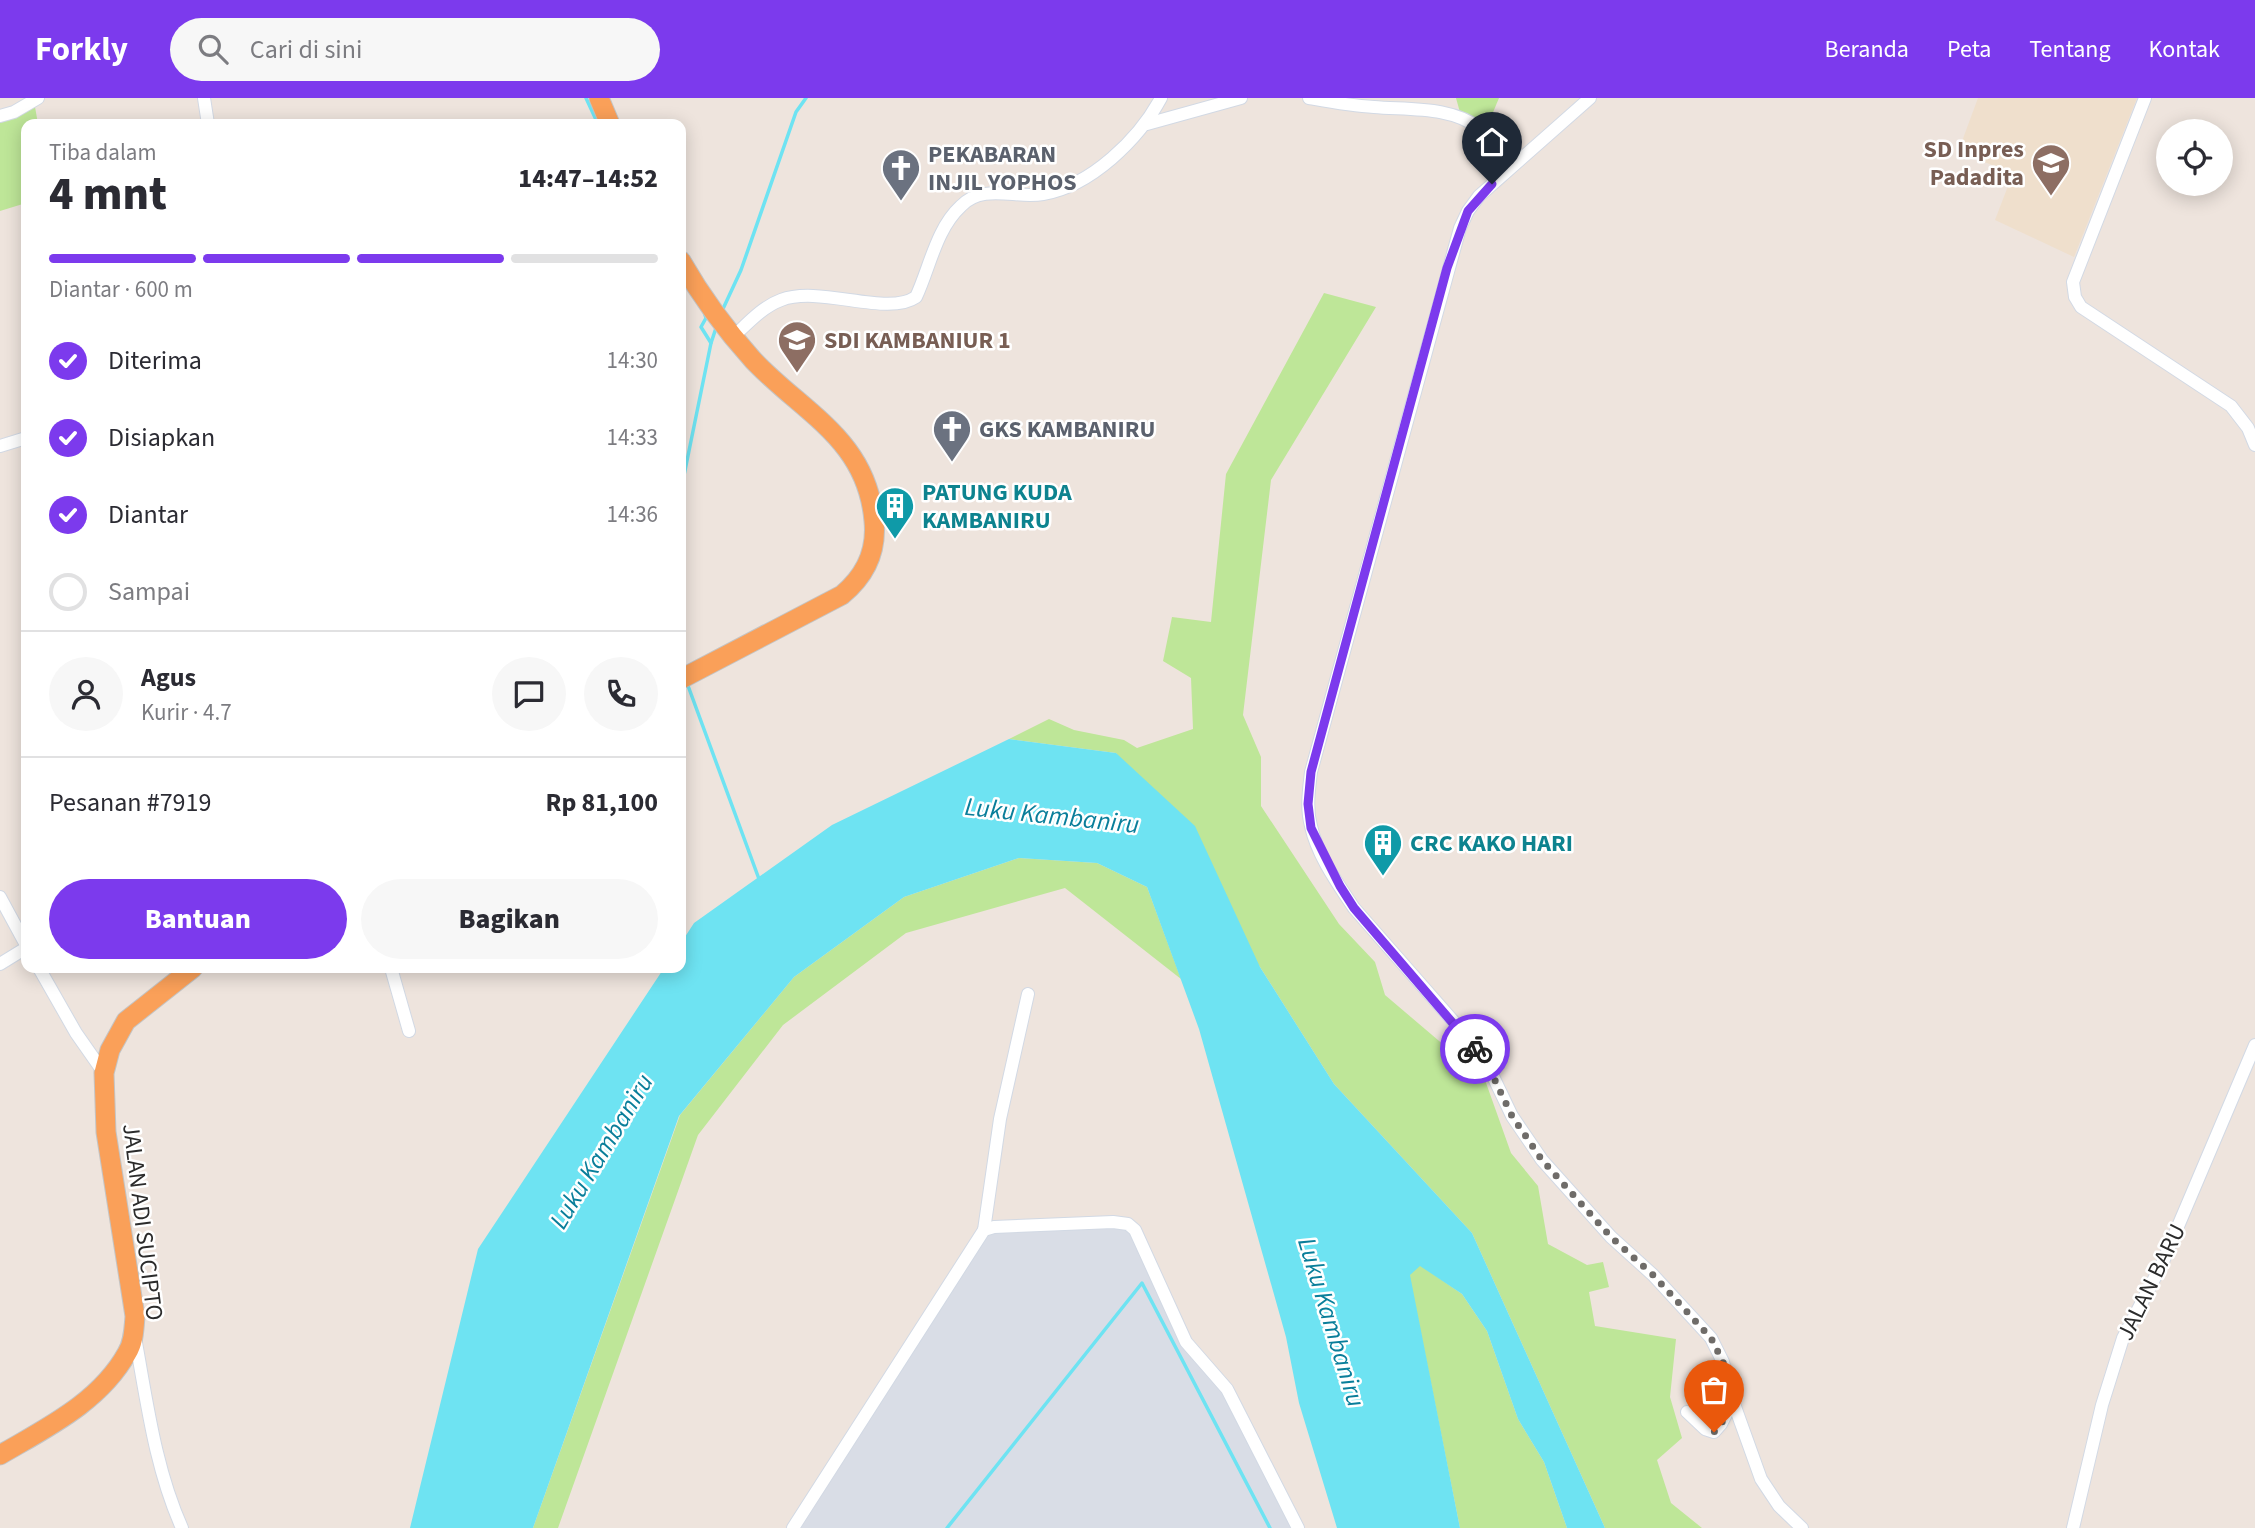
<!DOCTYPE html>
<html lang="id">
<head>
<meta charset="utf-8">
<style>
	body { margin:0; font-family:"Source Sans 3",sans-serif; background:#f7f7f7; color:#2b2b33; height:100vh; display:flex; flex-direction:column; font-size:26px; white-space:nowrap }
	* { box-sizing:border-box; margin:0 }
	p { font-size:23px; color:#7c7c81 }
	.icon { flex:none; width:38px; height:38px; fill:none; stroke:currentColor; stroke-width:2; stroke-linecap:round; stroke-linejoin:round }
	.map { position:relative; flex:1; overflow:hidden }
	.details { position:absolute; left:21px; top:21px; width:665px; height:854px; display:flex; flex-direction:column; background:#fff; border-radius:14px; box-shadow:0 4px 18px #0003 }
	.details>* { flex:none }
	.fabs { position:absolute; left:2156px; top:21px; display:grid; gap:14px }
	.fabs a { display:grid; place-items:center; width:77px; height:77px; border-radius:50%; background:#fff; box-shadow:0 4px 18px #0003; font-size:35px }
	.pin { position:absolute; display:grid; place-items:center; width:60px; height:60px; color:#fff; margin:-72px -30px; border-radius:50% 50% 50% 0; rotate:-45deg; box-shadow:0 0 7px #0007 }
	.pin .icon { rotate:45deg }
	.courier { position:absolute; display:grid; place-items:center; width:70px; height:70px; margin:-35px; border:5px solid #7c3aed; border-radius:50%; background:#fff; color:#222; box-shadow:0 2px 9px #0007 }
	.overview em { font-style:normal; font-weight:800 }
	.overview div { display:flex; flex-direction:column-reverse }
	.overview { display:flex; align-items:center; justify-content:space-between; height:119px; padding:0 28px }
	h1 { font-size:46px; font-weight:800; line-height:52px }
	.bar { display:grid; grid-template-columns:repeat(4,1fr); gap:10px 7px; align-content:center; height:84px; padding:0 28px }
	.bar i { height:9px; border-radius:5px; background:#e1e1e2 }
	.bar .current { background:#7c3aed }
	.bar p { grid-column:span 4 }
	.line { display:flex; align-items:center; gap:18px; padding:0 28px; border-top:2px solid #e1e1e2 }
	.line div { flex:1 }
	.round { display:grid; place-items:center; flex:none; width:74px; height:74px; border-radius:37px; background:#f7f7f7 }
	ol { padding:0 28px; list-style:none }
	li { display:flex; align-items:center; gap:21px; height:77px }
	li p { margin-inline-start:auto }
	li .icon { padding:7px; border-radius:50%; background:#7c3aed; color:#fff; stroke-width:4 }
	li:last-child { color:#7c7c81 }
	li i { width:38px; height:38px; border:4px solid #e1e1e2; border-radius:50% }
	.primary-button { display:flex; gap:14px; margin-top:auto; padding:14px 28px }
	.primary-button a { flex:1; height:80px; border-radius:42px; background:#7c3aed; color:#fff; font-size:28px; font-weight:800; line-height:80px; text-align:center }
	.primary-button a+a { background:#f7f7f7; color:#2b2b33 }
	header { display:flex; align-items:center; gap:42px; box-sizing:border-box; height:98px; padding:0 35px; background:#7c3aed; color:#fff }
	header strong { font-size:33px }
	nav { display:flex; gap:38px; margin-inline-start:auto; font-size:24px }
	.search { width:490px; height:63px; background:#f7f7f7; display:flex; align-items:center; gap:18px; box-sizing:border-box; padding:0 24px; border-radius:38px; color:#7c7c81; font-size:26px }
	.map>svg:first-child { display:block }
	.education { fill:#efdfcc }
	.airport { fill:#d9dde6 }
	.green { fill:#bee698 }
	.water { fill:#6ee3f2 }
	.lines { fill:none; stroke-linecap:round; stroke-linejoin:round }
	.stream { stroke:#6ee3f2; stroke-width:3.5 }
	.minor-casing { stroke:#d2d9e4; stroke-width:14 }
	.trunk-casing { stroke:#c4c4c4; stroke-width:21 }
	.minor { stroke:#fff; stroke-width:12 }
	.trunk { stroke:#faa059; stroke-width:19 }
	.done { stroke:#6f6c69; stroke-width:7; stroke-dasharray:0 12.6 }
	.route { stroke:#7c3aed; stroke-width:9 }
	.labels { text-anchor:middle; stroke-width:5; stroke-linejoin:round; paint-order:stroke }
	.education-label { font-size:24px; font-weight:bold; fill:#785e54; stroke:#fff; text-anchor:end }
	.worship-label { font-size:24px; font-weight:bold; fill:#5b616d; stroke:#fff; text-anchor:start }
	.culture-label { font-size:24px; font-weight:bold; fill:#0d838f; stroke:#fff; text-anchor:start }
	.street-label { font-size:24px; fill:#2b2b2b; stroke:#fff }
	.water-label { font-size:26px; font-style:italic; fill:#097e9a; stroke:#fff }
</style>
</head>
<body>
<header>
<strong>Forkly</strong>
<div class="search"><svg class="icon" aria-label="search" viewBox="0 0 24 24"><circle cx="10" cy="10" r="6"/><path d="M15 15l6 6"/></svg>Cari di sini</div>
<nav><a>Beranda</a><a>Peta</a><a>Tentang</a><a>Kontak</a></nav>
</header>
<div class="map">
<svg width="2255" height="1430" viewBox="0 0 2255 1430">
	<rect width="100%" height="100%" fill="#eee4dd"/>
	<polygon class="education" points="1978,0 2137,0 2074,159 1995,122 2013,75 1958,54"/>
	<polygon class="airport" points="1128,1130 1182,1246 1221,1289 1294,1430 801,1430 988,1136 993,1133"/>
	<g class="green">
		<polygon points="1456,0 1499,0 1486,31 1461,18"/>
		<polygon points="34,3 38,26 26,26 26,105 0,113 0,23"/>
		<polygon points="1324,195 1376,209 1271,382 1243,617 1261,659 1261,708 1339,826 1375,864 1385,897 1485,982 1511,1055 1538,1088 1548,1146 1587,1167 1603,1164 1609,1189 1589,1194 1595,1228 1676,1241 1670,1299 1682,1340 1657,1362 1671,1405 1702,1430 1605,1430 1472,1135 1334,986 1260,869 1116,655 1009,641 1049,621 1074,632 1124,642 1137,650 1193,631 1191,580 1163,563 1172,519 1211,524 1226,376"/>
		<polygon points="1019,760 1097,765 1147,789 1181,881 1065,790 906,835 783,927 698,1037 558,1430 533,1430 680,1017 794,879 904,799"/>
		<polygon points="1420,1167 1462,1196 1487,1233 1518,1321 1544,1364 1567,1430 1460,1430 1409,1176"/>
	</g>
	<polygon class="water" points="1009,641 1116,655 1195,728 1260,869 1334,986 1472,1135 1605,1430 1567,1430 1544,1364 1518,1321 1487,1233 1462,1196 1420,1168 1410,1177 1460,1430 1337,1430 1299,1305 1286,1239 1199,931 1147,789 1097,765 1019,760 904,799 794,879 679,1018 533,1430 410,1430 478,1151 664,870 681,870 681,845 694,825 832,727"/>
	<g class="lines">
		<g class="stream">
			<polyline points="586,0 598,26"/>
			<polyline points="722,213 741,172 796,14 806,0"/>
			<polyline points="705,217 706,220 701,229 711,245"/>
			<polyline points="681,392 711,245 716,230"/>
			<polyline points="687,585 759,781"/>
			<polyline points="947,1430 1142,1185 1270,1430"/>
		</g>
		<g class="minor-casing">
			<g id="minor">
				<polyline points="204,0 208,26"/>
				<path d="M 1309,0 C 1331,4 1352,8 1374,9 C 1408,12 1453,8 1480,31 C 1492,42 1500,59 1505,74"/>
				<path d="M 1590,0 L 1479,98 L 1468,113 L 1460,130 L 1311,674 C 1309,692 1306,710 1311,728 C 1317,757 1338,786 1354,810 L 1468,940 L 1490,972 L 1512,1018 L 1542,1062 L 1611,1139 L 1653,1177 L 1711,1240 L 1723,1264 L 1733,1303 L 1761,1381 L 1779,1408 L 1802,1430"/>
				<polyline points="2145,0 2073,184 2075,199 2081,209 2231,308 2248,330 2255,347"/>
				<polyline points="0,18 14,14 38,0"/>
				<polyline points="1147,26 1241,0"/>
				<path d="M 733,239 C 747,226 762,209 781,202 C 820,187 887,219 916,199 C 930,169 936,131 961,108 C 983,85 1016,101 1043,96 C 1091,88 1139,41 1161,0"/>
				<polyline points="0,348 26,340"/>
				<polyline points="0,799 26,847"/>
				<polyline points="0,866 26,850"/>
				<polyline points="39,870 76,935 104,975"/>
				<polyline points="391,870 409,933"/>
				<polyline points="984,1132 1000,1021 1028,896"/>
				<path d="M 135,1239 C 147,1304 155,1370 182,1430"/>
				<polyline points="1687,1314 1705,1331 1714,1334 1721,1326 1733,1303"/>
				<polyline points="793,1430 984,1132 994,1129 1113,1124 1128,1126 1135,1132 1186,1244 1227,1291 1298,1430"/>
				<polyline points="2073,1430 2102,1307 2123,1240 2162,1166 2255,947"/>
			</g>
		</g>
		<g class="trunk-casing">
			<g id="trunk">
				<polyline points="599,0 610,26"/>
				<path d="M 681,163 C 701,198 726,232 753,262 C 803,315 867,341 874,423 C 877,453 865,478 842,497 L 681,581"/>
				<path d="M 0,1357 C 46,1330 100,1304 127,1255 C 134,1244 134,1230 135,1218 L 106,1034 L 104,975 L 110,952 L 126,923 L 193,870"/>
			</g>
		</g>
		<use href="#minor" class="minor"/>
		<use href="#trunk" class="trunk"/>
	</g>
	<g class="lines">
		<polyline class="done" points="1475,951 1490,972 1512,1018 1542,1062 1611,1139 1653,1177 1711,1240 1723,1264 1733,1303 1721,1326 1714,1334"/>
		<polyline class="route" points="1475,951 1354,810 1340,788 1311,730 1308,706 1311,674 1447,170 1468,113 1492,86"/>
	</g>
	<defs>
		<g id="school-pin" transform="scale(2.0125)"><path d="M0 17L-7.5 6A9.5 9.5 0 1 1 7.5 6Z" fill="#8d6e63" stroke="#fff"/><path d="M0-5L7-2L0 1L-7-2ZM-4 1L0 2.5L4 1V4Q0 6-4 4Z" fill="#fff"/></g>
		<g id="church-pin" transform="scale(2.0125)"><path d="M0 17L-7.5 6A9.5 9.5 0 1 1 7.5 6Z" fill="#6b7280" stroke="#fff"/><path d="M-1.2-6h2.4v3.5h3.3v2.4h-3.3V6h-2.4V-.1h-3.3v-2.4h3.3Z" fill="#fff"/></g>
		<g id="building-pin" transform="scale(2.0125)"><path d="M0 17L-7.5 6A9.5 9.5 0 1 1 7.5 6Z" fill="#0f9aa8" stroke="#fff"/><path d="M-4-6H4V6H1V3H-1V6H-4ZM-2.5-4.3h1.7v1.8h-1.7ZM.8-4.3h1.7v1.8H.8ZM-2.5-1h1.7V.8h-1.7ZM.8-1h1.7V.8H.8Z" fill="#fff"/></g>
	</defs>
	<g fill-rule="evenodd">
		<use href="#school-pin" x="2051" y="65"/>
		<use href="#church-pin" x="901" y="70"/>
		<use href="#school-pin" x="797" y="242"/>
		<use href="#church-pin" x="952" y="331"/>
		<use href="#building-pin" x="895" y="408"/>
		<use href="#building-pin" x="1383" y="745"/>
	</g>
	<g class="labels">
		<g class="education-label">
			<text x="2024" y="59">SD Inpres<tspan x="2024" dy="28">Padadita</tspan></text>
			<text x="824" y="250" text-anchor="start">SDI KAMBANIUR 1</text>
		</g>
		<g class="worship-label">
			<text x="928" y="64">PEKABARAN<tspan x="928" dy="28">INJIL YOPHOS</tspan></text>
			<text x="979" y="339">GKS KAMBANIRU</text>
		</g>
		<g class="culture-label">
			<text x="922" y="402">PATUNG KUDA<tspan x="922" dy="28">KAMBANIRU</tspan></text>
			<text x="1410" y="753">CRC KAKO HARI</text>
		</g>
		<g class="street-label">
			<text transform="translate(143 1124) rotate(83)" y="8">JALAN ADI SUCIPTO</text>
			<text transform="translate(2151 1184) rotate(-64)" y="8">JALAN BARU</text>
		</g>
		<g class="water-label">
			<text transform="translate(1052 717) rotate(6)" y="9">Luku Kambaniru</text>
			<text transform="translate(601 1053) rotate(-59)" y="9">Luku Kambaniru</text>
			<text transform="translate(1332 1224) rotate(73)" y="9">Luku Kambaniru</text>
		</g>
	</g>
</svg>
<div class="fabs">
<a><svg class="icon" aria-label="locate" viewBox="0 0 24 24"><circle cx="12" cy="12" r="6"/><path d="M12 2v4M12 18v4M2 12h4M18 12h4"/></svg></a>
</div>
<div class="pin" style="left:1714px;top:1334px;background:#ea580c"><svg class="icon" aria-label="bag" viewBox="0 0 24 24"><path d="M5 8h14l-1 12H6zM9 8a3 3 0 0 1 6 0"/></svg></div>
<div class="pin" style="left:1492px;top:86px;background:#1f2937"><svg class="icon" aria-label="home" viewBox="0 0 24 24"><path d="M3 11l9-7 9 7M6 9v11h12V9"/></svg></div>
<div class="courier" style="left:1475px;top:951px"><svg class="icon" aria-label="bike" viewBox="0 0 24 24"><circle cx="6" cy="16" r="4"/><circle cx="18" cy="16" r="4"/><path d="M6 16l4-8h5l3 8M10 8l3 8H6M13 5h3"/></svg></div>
<section class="details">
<div class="overview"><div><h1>4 mnt</h1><p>Tiba dalam</p></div><em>14:47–14:52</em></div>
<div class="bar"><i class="current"></i><i class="current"></i><i class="current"></i><i></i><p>Diantar · 600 m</p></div>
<ol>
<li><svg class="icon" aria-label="check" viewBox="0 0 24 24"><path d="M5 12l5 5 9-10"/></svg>Diterima<p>14:30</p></li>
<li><svg class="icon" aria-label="check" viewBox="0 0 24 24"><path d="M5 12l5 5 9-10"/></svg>Disiapkan<p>14:33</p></li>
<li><svg class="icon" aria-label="check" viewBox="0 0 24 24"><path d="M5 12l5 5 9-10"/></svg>Diantar<p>14:36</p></li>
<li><i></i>Sampai</li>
</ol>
<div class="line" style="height:126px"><a class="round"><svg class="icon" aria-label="person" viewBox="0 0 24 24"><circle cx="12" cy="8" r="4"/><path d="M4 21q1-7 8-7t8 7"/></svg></a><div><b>Agus</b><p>Kurir · 4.7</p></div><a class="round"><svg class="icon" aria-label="chat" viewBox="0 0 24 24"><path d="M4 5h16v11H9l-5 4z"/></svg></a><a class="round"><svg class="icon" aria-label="phone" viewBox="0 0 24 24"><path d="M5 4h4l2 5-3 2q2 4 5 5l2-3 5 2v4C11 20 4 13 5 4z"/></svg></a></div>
<div class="line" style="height:91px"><div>Pesanan #7919</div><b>Rp 81,100</b></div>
<div class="primary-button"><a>Bantuan</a><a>Bagikan</a></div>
</section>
</div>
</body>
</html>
